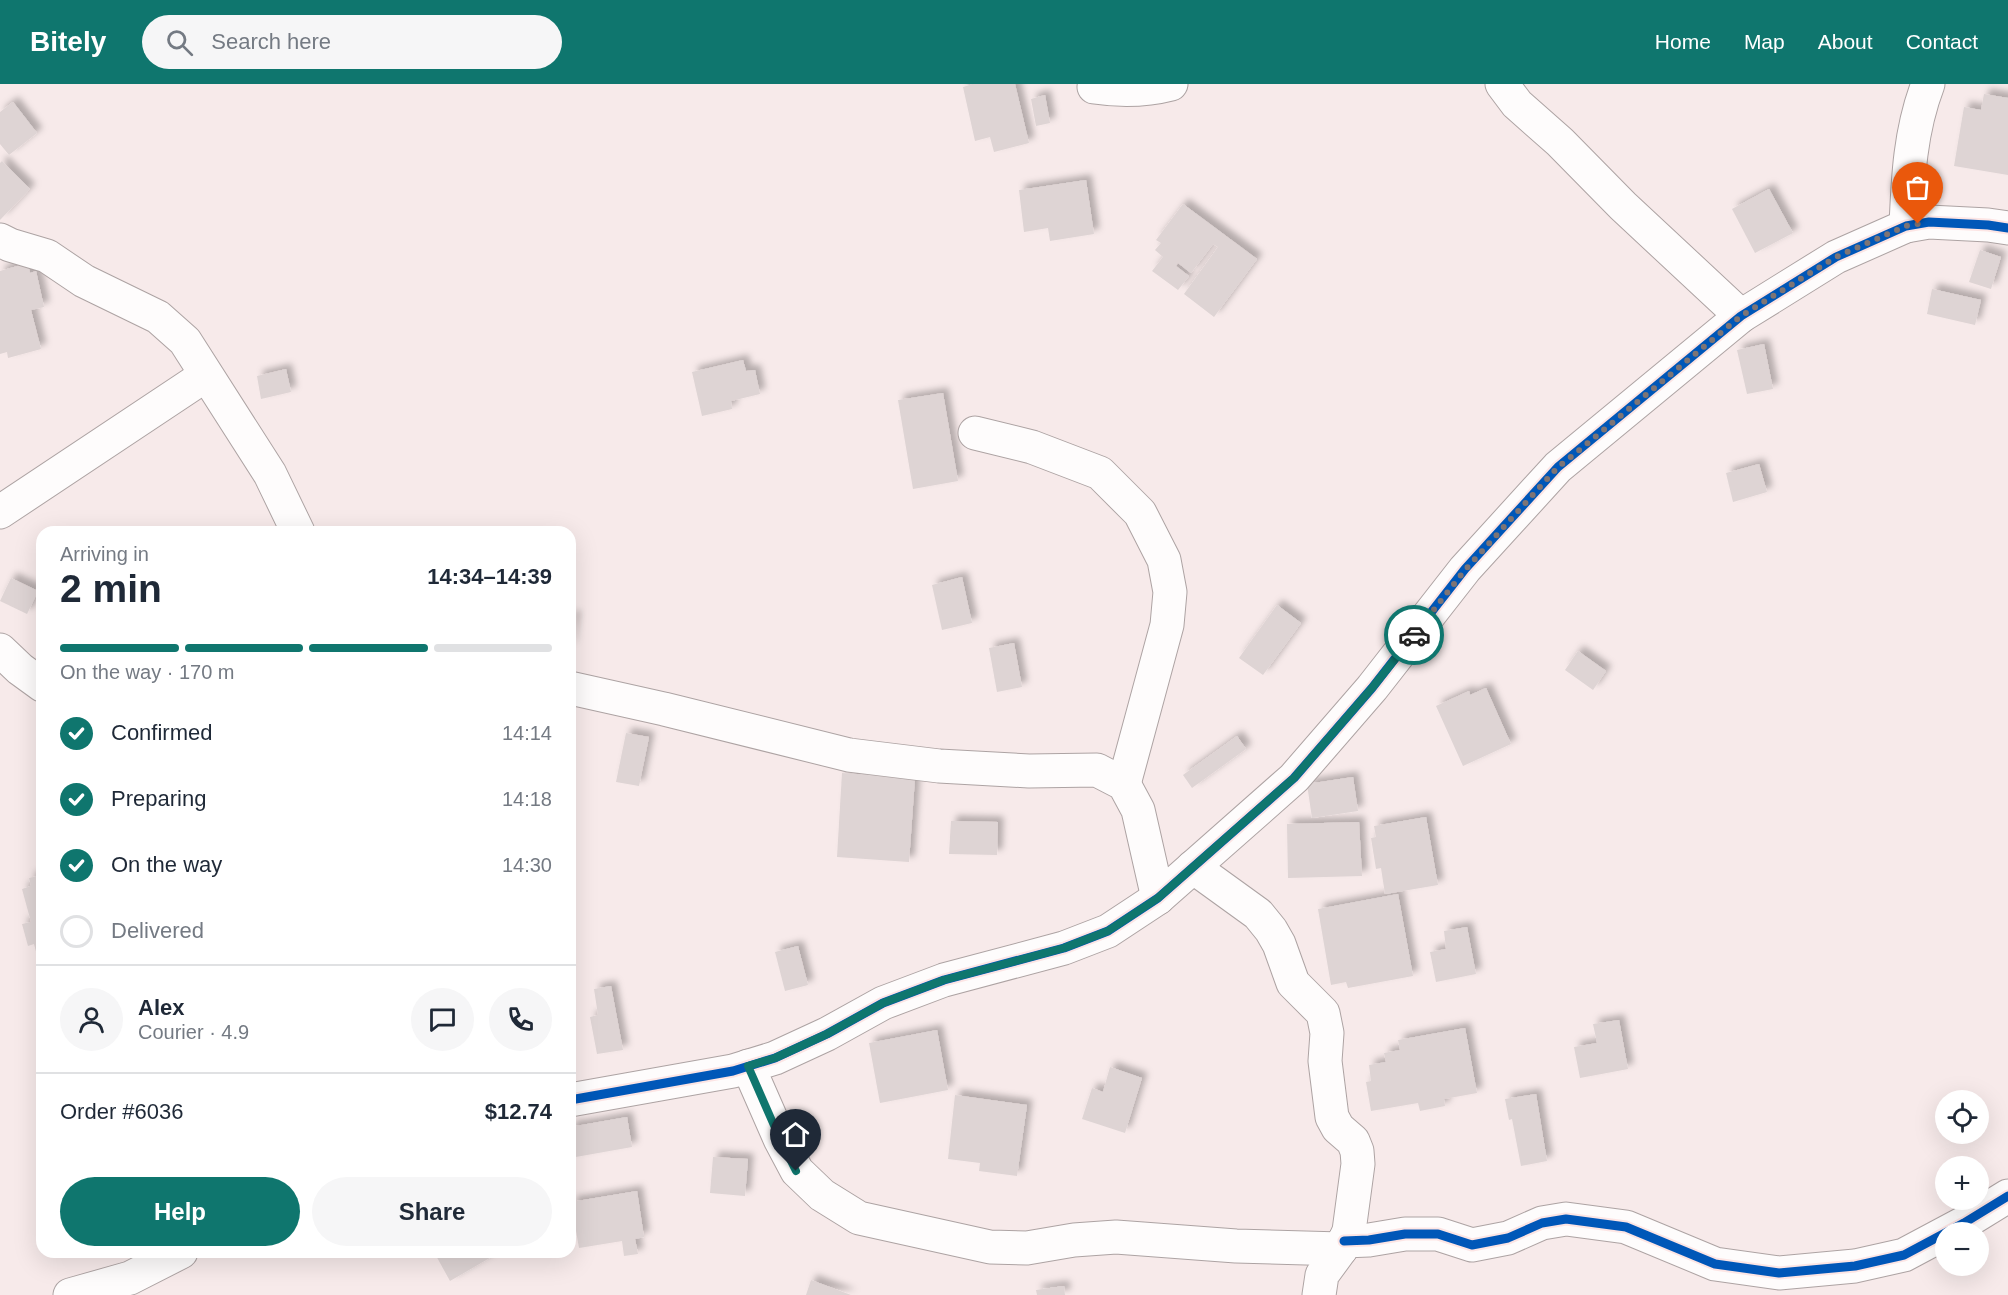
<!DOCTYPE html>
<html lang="en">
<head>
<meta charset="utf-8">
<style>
	body { margin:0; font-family:Arial,sans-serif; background:#f6f6f7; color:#1f2937; height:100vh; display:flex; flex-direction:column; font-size:22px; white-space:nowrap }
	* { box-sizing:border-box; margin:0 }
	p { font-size:20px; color:#747a83 }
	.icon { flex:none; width:33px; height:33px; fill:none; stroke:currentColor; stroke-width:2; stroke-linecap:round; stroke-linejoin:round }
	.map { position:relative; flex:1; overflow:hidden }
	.sheet { position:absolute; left:36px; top:442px; width:540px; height:732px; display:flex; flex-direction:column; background:#fff; border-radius:18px; box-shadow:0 6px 24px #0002 }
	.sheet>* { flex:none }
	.tools { position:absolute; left:1935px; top:1006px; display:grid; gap:12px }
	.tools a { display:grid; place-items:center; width:54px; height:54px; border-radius:50%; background:#fff; box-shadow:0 6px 24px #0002; font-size:30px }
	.pin { position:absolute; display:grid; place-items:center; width:51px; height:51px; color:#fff; margin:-62px -26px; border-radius:50% 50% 50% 0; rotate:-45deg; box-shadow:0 0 6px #0007 }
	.pin .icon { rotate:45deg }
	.courier { position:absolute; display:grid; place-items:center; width:60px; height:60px; margin:-30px; border:4px solid #0f766e; border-radius:50%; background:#fff; color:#222; box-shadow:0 2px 8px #0007 }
	.head em { font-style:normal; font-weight:600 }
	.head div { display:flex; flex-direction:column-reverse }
	.head { display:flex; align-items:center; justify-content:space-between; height:102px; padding:0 24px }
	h1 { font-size:39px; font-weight:600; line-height:45px }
	.bar { display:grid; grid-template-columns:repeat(4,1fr); gap:9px 6px; align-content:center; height:72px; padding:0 24px }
	.bar i { height:8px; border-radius:4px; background:#e0e1e3 }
	.bar .selected { background:#0f766e }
	.bar p { grid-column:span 4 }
	.line { display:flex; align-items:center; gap:15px; padding:0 24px; border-top:2px solid #e0e1e3 }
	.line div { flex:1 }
	.round { display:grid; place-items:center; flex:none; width:63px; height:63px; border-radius:32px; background:#f6f6f7 }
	ol { padding:0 24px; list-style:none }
	li { display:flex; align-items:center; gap:18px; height:66px }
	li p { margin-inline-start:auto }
	li .icon { padding:6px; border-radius:50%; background:#0f766e; color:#fff; stroke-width:4 }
	li:last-child { color:#747a83 }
	li i { width:33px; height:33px; border:3px solid #e0e1e3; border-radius:50% }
	.primary-button { display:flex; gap:12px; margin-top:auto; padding:12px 24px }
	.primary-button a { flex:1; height:69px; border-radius:36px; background:#0f766e; color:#fff; font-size:24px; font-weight:600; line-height:69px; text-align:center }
	.primary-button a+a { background:#f6f6f7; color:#1f2937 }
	header { display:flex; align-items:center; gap:36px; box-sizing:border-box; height:84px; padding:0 30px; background:#0f766e; color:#fff }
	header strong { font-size:28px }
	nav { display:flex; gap:33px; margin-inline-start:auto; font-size:21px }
	.search { width:420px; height:54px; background:#f6f6f7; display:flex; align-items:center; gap:15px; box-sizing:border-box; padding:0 21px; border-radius:33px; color:#747a83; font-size:22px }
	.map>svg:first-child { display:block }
	.building { fill:#ded4d4; filter:url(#shadow) }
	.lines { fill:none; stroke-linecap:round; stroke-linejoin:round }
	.street-casing { stroke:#ada3a3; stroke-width:35 }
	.street { stroke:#fefcfc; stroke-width:33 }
	.cycleway-casing { stroke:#fde5e4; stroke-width:13 }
	.cycleway { stroke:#0057b8; stroke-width:9 }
	.done { stroke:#7e7474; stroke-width:6; stroke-dasharray:0 10.8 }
	.route { stroke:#0f766e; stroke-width:8 }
</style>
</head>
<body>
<header>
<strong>Bitely</strong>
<div class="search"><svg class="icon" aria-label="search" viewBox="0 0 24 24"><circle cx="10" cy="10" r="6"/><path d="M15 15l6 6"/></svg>Search here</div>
<nav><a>Home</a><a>Map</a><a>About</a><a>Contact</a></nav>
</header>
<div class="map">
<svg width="2008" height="1211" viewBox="0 0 2008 1211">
	<defs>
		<filter id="shadow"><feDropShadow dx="5.5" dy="-5.5" stdDeviation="3" flood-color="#0004"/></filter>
	</defs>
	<rect width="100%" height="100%" fill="#f7eaea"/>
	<g class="building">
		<polygon points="974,0 1015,0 1029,59 994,68 990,53 975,57 963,3"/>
		<polygon points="1984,10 2008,14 2008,91 1954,82 1964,23 1981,26"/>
		<polygon points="1045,11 1050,39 1036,42 1031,15"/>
		<polygon points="13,18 37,49 9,71 0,60 0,28"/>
		<polygon points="2,77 30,105 0,136 0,79"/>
		<polygon points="1086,96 1094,150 1050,157 1048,144 1024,148 1019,106"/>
		<polygon points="1769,105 1793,149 1755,169 1732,125"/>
		<polygon points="1183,120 1257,175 1214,233 1184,210 1218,163 1213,160 1191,189 1178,179 1176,182 1189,192 1178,206 1152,187 1163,173 1155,166 1161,159 1156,156"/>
		<polygon points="1980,166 2001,173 1991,205 1969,198"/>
		<polygon points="28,179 30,189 36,187 44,223 31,226 41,265 8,274 7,268 0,270 0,187"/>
		<polygon points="1932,205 1981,216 1975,241 1927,230"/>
		<polygon points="1764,260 1773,305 1747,310 1737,266"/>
		<polygon points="743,276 746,287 755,286 760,310 731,317 732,325 702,332 692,288"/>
		<polygon points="286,285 291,308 261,315 257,292"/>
		<polygon points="943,309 958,397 913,405 898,316"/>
		<polygon points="1759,380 1767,408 1733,418 1726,389"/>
		<polygon points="962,493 972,539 942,546 932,501"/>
		<polygon points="11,494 38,507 27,530 0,517"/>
		<polygon points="1277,521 1301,539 1263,591 1239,574"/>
		<polygon points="570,532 575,532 571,564 570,564"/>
		<polygon points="1014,559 1022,603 997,608 989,564"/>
		<polygon points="1578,567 1606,587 1593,606 1565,586"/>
		<polygon points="1486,604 1511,660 1463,682 1436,622 1469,607 1470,611"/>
		<polygon points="626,649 649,653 639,702 616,698"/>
		<polygon points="1237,652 1246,665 1192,704 1183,691"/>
		<polygon points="842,689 915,694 909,778 837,773"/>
		<polygon points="1353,693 1358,727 1312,734 1307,700"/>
		<polygon points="1426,733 1438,801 1385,810 1381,784 1376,785 1371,754 1376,753 1374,742"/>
		<polygon points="951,737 998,738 997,771 949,770"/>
		<polygon points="1359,738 1362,792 1288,794 1287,740"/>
		<polygon points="42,791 42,883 40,883 34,860 28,862 22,840 31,838 22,805 31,802 29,794"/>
		<polygon points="1398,810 1413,892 1348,904 1346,898 1331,901 1318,825"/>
		<polygon points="1467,843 1476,890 1436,898 1430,868 1446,865 1444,847"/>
		<polygon points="798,862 808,901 785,907 775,868"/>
		<polygon points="611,902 623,966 597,970 590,933 598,931 594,905"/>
		<polygon points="1619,936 1628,985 1580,994 1574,963 1597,959 1593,940"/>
		<polygon points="1465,944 1477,1009 1444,1015 1445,1022 1420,1027 1418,1019 1371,1027 1366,998 1371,997 1369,981 1386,978 1384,969 1400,966 1398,956"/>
		<polygon points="937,946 948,1006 880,1019 869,959"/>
		<polygon points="1110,983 1142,994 1125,1049 1082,1035 1092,1004 1103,1008"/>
		<polygon points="1536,1010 1547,1077 1521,1082 1512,1035 1509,1036 1505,1015"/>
		<polygon points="955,1011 1027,1021 1017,1092 979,1087 980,1079 948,1075"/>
		<polygon points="627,1033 632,1063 570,1074 570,1043"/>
		<polygon points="713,1073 748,1075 745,1112 710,1109"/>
		<polygon points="637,1107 644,1153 635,1155 638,1170 624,1172 622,1157 579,1164 571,1118"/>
		<polygon points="434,1168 491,1168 493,1172 450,1197"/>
		<polygon points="811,1196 851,1211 806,1211"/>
		<polygon points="1064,1202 1065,1211 1037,1211 1036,1206"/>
	</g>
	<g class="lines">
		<g class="street-casing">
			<g id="street">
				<polyline points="1502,0 1517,20 1560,58 1623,122 1741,232"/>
				<path d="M 1094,3 C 1121,7 1144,7 1171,0"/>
				<path d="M 1906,142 C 1908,93 1910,47 1928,0"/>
				<polyline points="0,156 10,161 47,172 84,197 158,233 185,257 270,390 298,448"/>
				<polyline points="975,349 1032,363 1100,389 1140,429 1164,476 1170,508 1167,541 1124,700"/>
				<polyline points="0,428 206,291"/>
				<polyline points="0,566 20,585 42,601"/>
				<polyline points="570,604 664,625 849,671 939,682 1029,687 1097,686 1124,700 1138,726 1158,814"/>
				<polyline points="1193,783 1258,830 1271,846 1279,860 1293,899 1323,929 1327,949 1325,977 1332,1033 1338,1044 1353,1057 1357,1067 1358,1080 1349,1147 1341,1165 1322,1191 1319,1211"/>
				<polyline points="748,982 780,1055 797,1087 822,1111 859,1134 990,1163 1027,1164 1074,1156 1116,1153 1236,1162 1341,1165"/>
				<polyline points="570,1016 733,987 775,974 827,950 883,919 944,896 1064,864 1108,847 1158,814 1294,694 1372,604 1465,485 1558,383 1741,232 1836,173 1906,142 1929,138 1988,141 2008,144"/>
				<polyline points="1344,1157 1369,1156 1405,1150 1438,1150 1472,1161 1508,1154 1542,1139 1566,1135 1626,1143 1715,1180 1779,1189 1855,1182 1904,1171 1964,1139 2008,1112"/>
				<polyline points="70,1211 130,1194 181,1168"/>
			</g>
		</g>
		<use href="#street" class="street"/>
		<g class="cycleway-casing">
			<g id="cycleway">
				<polyline points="570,1016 733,987 775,974 827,950 883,919 944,896 1064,864 1108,847 1158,814 1294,694 1372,604 1465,485 1558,383 1741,232 1836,173 1906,142 1929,138 1988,141 2008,144"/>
				<polyline points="1344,1157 1369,1156 1405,1150 1438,1150 1472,1161 1508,1154 1542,1139 1566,1135 1626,1143 1715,1180 1779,1189 1855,1182 1904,1171 1964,1139 2008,1112"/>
			</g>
		</g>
		<use href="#cycleway" class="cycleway"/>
	</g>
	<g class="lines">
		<polyline class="done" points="1414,551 1465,486 1558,383 1577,368 1741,232 1836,173 1906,142 1918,140"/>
		<polyline class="route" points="796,1087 780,1055 748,982 775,974 827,950 883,919 944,896 1064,864 1108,847 1158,814 1294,694 1372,604 1414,551"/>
	</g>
</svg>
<div class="tools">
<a><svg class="icon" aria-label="locate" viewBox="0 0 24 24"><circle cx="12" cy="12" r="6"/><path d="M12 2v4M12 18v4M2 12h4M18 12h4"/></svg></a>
<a>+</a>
<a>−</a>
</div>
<div class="pin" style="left:1918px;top:140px;background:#ea580c"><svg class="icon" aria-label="bag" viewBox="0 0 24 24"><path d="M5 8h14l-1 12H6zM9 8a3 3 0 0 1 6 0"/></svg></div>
<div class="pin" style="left:796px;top:1087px;background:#1f2937"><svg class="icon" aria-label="home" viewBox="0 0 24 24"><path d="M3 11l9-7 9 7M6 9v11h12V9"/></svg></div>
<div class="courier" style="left:1414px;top:551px"><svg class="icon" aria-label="car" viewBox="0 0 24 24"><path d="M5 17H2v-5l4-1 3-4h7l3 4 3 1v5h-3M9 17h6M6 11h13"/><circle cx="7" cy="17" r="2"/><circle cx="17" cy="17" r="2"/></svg></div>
<section class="sheet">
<div class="head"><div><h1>2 min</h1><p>Arriving in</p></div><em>14:34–14:39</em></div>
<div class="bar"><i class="selected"></i><i class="selected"></i><i class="selected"></i><i></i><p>On the way · 170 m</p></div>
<ol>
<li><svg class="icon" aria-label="check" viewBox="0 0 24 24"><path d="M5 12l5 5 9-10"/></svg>Confirmed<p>14:14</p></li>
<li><svg class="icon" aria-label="check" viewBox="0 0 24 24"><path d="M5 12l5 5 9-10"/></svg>Preparing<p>14:18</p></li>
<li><svg class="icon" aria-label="check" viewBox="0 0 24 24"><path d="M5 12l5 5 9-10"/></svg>On the way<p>14:30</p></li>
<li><i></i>Delivered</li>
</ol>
<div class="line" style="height:108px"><a class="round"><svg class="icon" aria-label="person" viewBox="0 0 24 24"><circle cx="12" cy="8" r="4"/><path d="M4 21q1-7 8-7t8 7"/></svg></a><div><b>Alex</b><p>Courier · 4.9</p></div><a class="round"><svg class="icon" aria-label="chat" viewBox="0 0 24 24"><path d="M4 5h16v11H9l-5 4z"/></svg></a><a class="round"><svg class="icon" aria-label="phone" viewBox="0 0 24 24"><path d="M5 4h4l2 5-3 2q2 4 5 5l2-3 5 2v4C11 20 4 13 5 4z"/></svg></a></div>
<div class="line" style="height:78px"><div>Order #6036</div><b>$12.74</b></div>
<div class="primary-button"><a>Help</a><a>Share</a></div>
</section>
</div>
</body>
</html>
